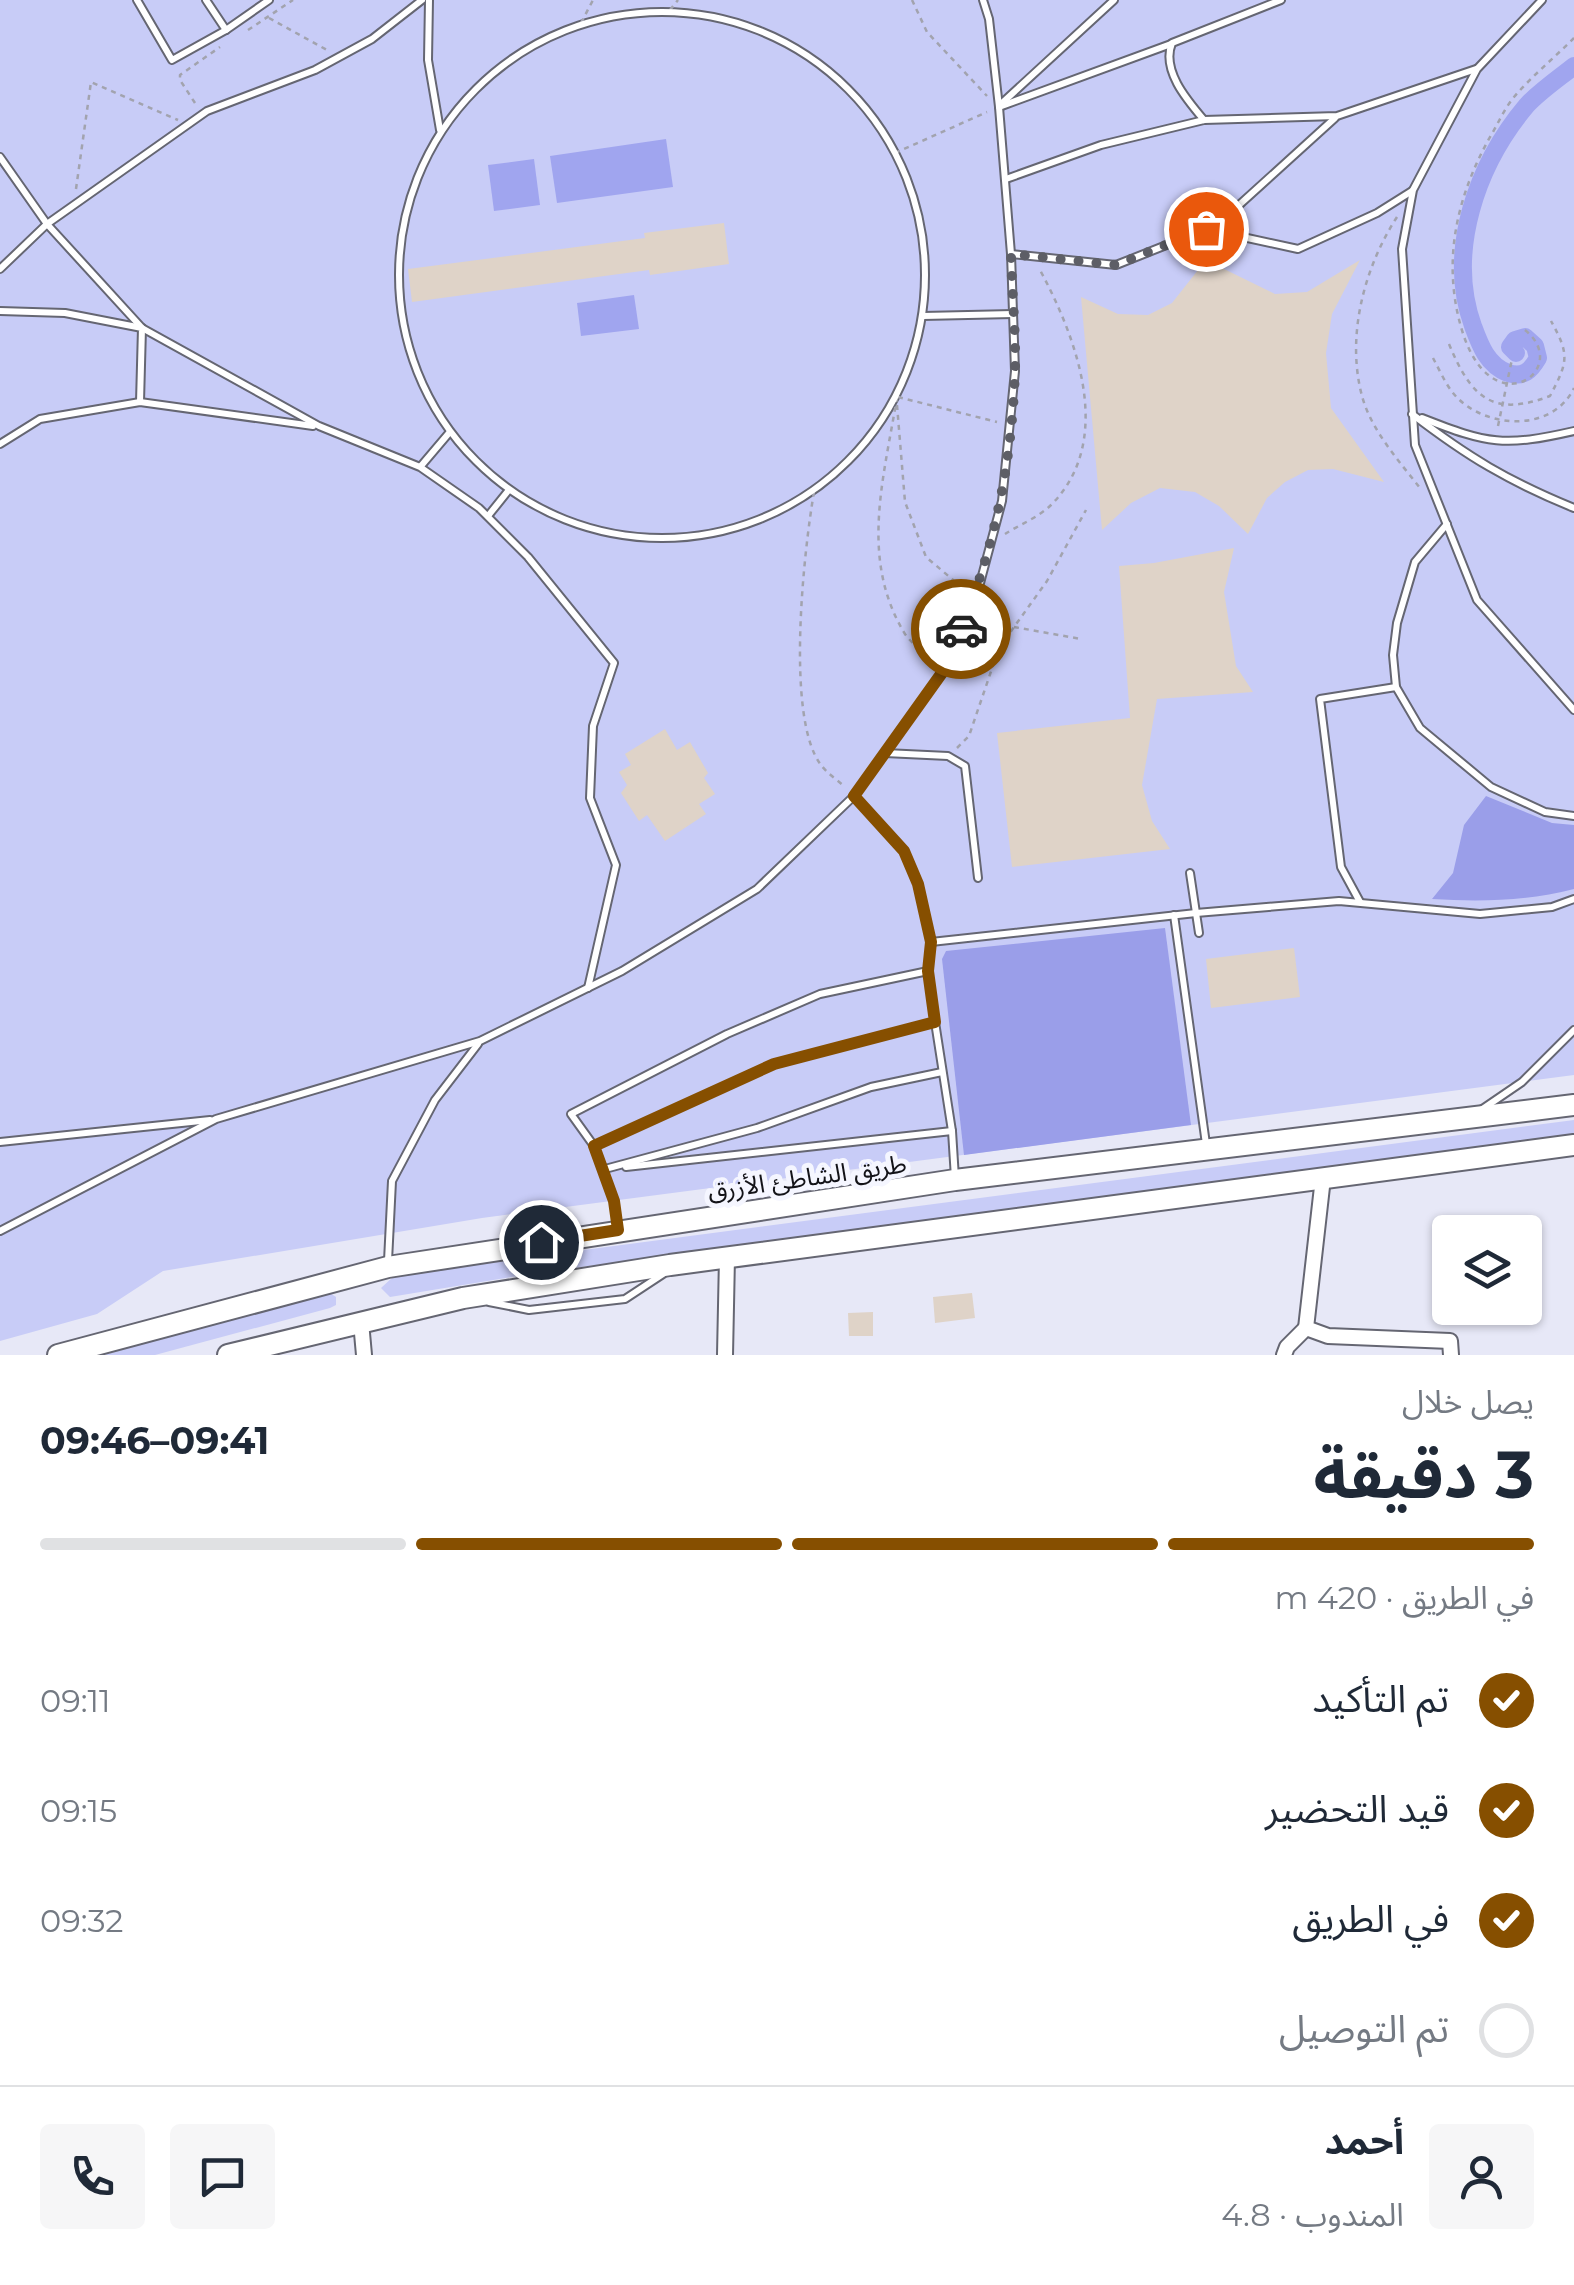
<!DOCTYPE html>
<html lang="ar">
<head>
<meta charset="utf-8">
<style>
	body { margin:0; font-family:Montserrat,"Noto Sans Arabic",sans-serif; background:#f6f6f7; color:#1f2937; direction:rtl; height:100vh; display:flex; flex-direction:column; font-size:38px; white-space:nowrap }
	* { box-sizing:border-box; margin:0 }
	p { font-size:32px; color:#747a83 }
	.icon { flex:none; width:55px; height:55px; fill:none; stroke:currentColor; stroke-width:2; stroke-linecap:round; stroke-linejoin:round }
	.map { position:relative; height:1355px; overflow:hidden; direction:ltr }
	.drawer { display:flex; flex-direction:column; background:#fff; flex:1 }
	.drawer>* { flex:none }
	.controls { position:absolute; left:1432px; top:1215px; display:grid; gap:20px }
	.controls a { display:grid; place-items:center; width:110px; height:110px; border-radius:10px; background:#fff; box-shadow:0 2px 8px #0004; font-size:50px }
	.pin { position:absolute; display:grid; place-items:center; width:85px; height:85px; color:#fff; margin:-42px; border:5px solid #fff; border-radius:50%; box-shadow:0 2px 10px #0007 }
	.courier { position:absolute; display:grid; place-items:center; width:100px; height:100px; margin:-50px; border:8px solid #864f00; border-radius:50%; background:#fff; color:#222; box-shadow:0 2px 12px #0007 }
	.overview em { font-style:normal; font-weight:700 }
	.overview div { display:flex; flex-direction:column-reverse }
	.overview { display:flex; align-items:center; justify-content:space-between; height:170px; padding:0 40px }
	h1 { font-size:65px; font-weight:700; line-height:75px }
	.bar { display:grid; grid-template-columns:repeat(4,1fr); gap:15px 10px; align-content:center; height:120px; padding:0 40px }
	.bar i { height:12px; border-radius:8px; background:#e0e1e3 }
	.bar .active { background:#864f00 }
	.bar p { grid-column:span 4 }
	.line { display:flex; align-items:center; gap:25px; padding:0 40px; border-top:2px solid #e0e1e3 }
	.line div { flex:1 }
	.round { display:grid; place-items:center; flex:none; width:105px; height:105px; border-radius:10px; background:#f6f6f7 }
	ol { padding:0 40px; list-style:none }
	li { display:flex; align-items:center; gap:30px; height:110px }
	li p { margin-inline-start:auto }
	li .icon { padding:10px; border-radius:50%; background:#864f00; color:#fff; stroke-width:4 }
	li:last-child { color:#747a83 }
	li i { width:55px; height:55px; border:5px solid #e0e1e3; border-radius:50% }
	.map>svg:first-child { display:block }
	.green { fill:#c8ccf7 }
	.forest { fill:#9a9ee9 }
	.water { fill:#a0a5ef }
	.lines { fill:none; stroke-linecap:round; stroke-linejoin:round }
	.canal { stroke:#a0a5ef; stroke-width:18 }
	.building { fill:#dfd3c8 }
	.lane-casing { stroke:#656672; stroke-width:10 }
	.street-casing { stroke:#656672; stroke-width:18 }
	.secondary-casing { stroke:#656672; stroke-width:24 }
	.path { stroke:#a2a3ae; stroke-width:2.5; stroke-dasharray:5 5; stroke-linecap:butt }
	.lane { stroke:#fff; stroke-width:6 }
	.street { stroke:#fff; stroke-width:14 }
	.secondary { stroke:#fff; stroke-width:20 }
	.done { stroke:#5d5e66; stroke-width:10; stroke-dasharray:0 18 }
	.route { stroke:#864f00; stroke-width:12 }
	.labels { text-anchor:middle; stroke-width:10; stroke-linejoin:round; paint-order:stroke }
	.street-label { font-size:25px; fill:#131318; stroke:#f5f6ff }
</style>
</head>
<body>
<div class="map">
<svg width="1574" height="1355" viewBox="0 0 1574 1355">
	<rect width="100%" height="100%" fill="#e7e8f7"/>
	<g class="green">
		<polygon points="0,0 1574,0 1574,1075 482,1218 163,1271 97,1314 0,1341"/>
		<polygon points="1574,1120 1574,1135 529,1274 390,1297 381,1288 393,1277 523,1258"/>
		<polygon points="327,1291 336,1297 336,1305 330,1308 155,1355 104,1355"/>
	</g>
	<g class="forest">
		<path d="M 1486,796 L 1552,823 L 1574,825 L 1574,889 C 1527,901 1481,902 1432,899 L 1453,873 L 1464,825 Z"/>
		<polygon points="1165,928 1191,1125 964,1155 942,959 946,951"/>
	</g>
	<g class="water">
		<polygon points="666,139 673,187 557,203 550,156"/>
		<polygon points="534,159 540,205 494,211 488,165"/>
		<polygon points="634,295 639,329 581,336 577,303"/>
	</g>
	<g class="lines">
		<path class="canal" d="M 1516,353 L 1510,347 L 1515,340 L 1525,337 L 1535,346 L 1538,358 C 1531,370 1524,378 1508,373 C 1487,365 1480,345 1473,326 C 1446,251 1477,164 1527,105 C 1540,91 1559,78 1574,66"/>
	</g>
	<g class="building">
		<polygon points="724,223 729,264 650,275 649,270 412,302 408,269 645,238 644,233"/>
		<polygon points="1213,251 1220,267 1275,294 1307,292 1360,260 1332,314 1326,353 1331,408 1384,482 1333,469 1308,470 1285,482 1267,498 1248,534 1219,506 1195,492 1160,488 1131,503 1102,530 1081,297 1118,314 1148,315 1172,303"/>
		<polygon points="1234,548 1224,592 1236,666 1253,692 1157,699 1142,785 1152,821 1170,849 1012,867 997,733 1130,718 1119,566 1154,563"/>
		<polygon points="665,729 677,750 690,742 708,773 704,778 715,794 699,804 706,814 665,841 647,815 639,821 621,793 627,785 619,772 631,765 625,754"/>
		<polygon points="1294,948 1300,997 1211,1008 1206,959"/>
		<polygon points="972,1293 975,1318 935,1323 933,1297"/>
		<polygon points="873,1312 873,1336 849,1336 848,1313"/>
	</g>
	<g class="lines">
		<g class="lane-casing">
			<g id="lane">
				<polyline points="137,0 172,60 226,30 269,0"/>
				<polyline points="206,0 226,30"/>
				<polyline points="429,0 428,60 440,130"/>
				<polyline points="1542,0 1477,69 1413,190 1402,249 1415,445 1477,600 1574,710"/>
				<circle cx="662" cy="275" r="263"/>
				<polyline points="1001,104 1114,0"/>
				<polyline points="999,107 1171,44"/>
				<path d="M 1204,120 C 1187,100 1161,70 1172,43 L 1281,0"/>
				<polyline points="0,157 47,224 142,328 319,426 420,467 479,508 528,557 614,663 593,726 590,798 616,865 588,988"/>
				<polyline points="1006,179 1101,145 1204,120 1337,116 1476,69"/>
				<polyline points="1206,229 1298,249 1377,213 1412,191"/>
				<polyline points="1011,254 1116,265 1217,225 1335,118"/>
				<polyline points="0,269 47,224 207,111 315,70 372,39 422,0"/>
				<polyline points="0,311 65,313 142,328 140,402"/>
				<polyline points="923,316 1013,314"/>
				<path d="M 1412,414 C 1468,457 1508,481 1574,508"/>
				<path d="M 1422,418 C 1488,444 1504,447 1574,431"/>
				<polyline points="0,444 40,419 140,402 313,426"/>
				<polyline points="421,466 449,433"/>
				<polyline points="488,516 508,491"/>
				<polyline points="1447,524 1415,562 1397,623 1393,655 1396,687 1420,728 1491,787 1545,812 1574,816"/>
				<polyline points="885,753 948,756 965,766 978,878"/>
				<polyline points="854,796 904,851 918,884 931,942"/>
				<polyline points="1190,873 1199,933"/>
				<polyline points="1360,902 1341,867 1320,699 1396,687"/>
				<polyline points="1174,915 1206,1144"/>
				<polyline points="935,1022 928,971 931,942 1196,913 1339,901 1480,914 1552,907 1574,899"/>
				<polyline points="1481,1110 1522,1082 1574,1030"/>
				<polyline points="0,1142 210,1120"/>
				<polyline points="594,1146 571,1114 727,1034 820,994 928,971"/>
				<polyline points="626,1167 952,1131"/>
				<polyline points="605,1169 757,1128 871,1087 942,1072"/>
				<polyline points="618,1229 614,1201 594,1146 774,1064 935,1022 952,1131 955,1178"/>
				<polyline points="0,1231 216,1119 480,1041 622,971 757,889 854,796 944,670 979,587 1002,501 1015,371 1011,254 999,107 989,19 983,0"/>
				<polyline points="388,1261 392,1181 435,1100 478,1044"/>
				<polyline points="489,1302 529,1310 625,1299 663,1274"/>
			</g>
		</g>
		<g class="street-casing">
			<g id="street">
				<polyline points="1323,1178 1306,1328 1328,1336 1450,1341 1451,1355"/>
				<polyline points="361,1322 364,1355"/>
				<polyline points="725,1355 727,1257"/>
				<polyline points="1284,1355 1287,1347 1306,1328"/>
			</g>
		</g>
		<g class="secondary-casing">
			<g id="secondary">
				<polyline points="58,1355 388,1267 955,1180 1574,1105"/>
				<polyline points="228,1355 463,1298 670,1265 1574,1145"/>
			</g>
		</g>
		<g class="path">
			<polyline points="912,0 927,32 987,96"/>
			<polyline points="670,10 678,0"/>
			<polyline points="269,18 327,50"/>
			<polyline points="581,23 593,0"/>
			<polyline points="248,30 293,0"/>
			<polyline points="195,103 180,80 180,75 220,47"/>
			<polyline points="895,153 987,112"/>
			<polyline points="76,189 91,82 178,120"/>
			<path d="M 1397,217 C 1364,268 1346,336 1362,396 C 1371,430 1399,461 1420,488"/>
			<path d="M 1525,330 C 1574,369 1490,430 1461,327 C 1442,260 1457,196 1490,137 C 1498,124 1504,109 1514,97 C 1532,76 1554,58 1574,38"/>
			<path d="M 1449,344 C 1471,397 1492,418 1550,396 C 1568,362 1570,355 1551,321"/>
			<path d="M 1433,358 C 1439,369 1445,383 1453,393 C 1482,429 1552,434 1574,388"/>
			<path d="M 897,397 C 884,478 859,559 905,634 C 912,644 924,652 933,661"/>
			<polyline points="898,397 997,422"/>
			<polyline points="897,405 905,502 926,557 965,590"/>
			<polyline points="1498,426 1512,359"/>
			<path d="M 814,492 C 804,550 785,718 821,765 C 827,773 837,780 844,786"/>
			<path d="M 1005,534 C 1019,525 1039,517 1051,505 C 1116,440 1076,337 1040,270"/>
			<polyline points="1014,627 1081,639"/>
			<polyline points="972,638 997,648"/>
			<polyline points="957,748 969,736 999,648 1047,581 1086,510"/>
		</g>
		<use href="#lane" class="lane"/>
		<use href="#street" class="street"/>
		<use href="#secondary" class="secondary"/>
	</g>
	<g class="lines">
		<path class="done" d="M 961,629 C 995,547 1012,460 1015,371 C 1016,333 1012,293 1011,254 L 1116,265 L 1206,229"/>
		<polyline class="route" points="541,1242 618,1230 614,1201 594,1146 774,1064 935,1022 928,971 931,942 918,884 904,851 854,796 944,670 961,629"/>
	</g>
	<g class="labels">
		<g class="street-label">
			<text transform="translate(807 1177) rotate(-8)" y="9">طريق الشاطئ الأزرق</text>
		</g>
	</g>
</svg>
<div class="controls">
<a><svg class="icon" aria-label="layers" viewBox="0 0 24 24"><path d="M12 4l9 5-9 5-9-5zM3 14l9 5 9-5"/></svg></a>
</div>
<div class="pin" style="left:1206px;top:229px;background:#ea580c"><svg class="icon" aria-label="bag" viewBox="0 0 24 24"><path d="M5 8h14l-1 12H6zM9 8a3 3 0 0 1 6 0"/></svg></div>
<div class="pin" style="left:541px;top:1242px;background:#1f2937"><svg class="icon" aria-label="home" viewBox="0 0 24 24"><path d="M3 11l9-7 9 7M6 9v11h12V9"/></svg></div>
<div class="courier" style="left:961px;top:629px"><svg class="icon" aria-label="car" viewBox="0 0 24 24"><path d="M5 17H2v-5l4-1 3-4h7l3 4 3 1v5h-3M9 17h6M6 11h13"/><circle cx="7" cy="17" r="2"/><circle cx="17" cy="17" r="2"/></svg></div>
</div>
<section class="drawer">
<div class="overview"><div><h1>3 دقيقة</h1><p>يصل خلال</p></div><em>09:41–09:46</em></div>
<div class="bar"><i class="active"></i><i class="active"></i><i class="active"></i><i></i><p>في الطريق · 420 m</p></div>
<ol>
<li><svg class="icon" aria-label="check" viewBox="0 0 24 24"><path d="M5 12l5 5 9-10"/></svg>تم التأكيد<p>09:11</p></li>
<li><svg class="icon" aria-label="check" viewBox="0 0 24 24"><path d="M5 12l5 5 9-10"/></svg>قيد التحضير<p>09:15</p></li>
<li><svg class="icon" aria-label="check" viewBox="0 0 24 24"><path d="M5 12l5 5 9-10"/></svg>في الطريق<p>09:32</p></li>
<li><i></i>تم التوصيل</li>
</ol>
<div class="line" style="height:180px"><a class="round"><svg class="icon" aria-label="person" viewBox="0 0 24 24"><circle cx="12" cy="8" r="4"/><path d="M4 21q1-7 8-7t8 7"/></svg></a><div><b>أحمد</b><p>المندوب · 4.8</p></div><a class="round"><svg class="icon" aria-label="chat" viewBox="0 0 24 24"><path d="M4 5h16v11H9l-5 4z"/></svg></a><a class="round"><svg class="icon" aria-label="phone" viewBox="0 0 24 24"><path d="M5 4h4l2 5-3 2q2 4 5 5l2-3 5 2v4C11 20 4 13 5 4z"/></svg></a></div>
</section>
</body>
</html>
